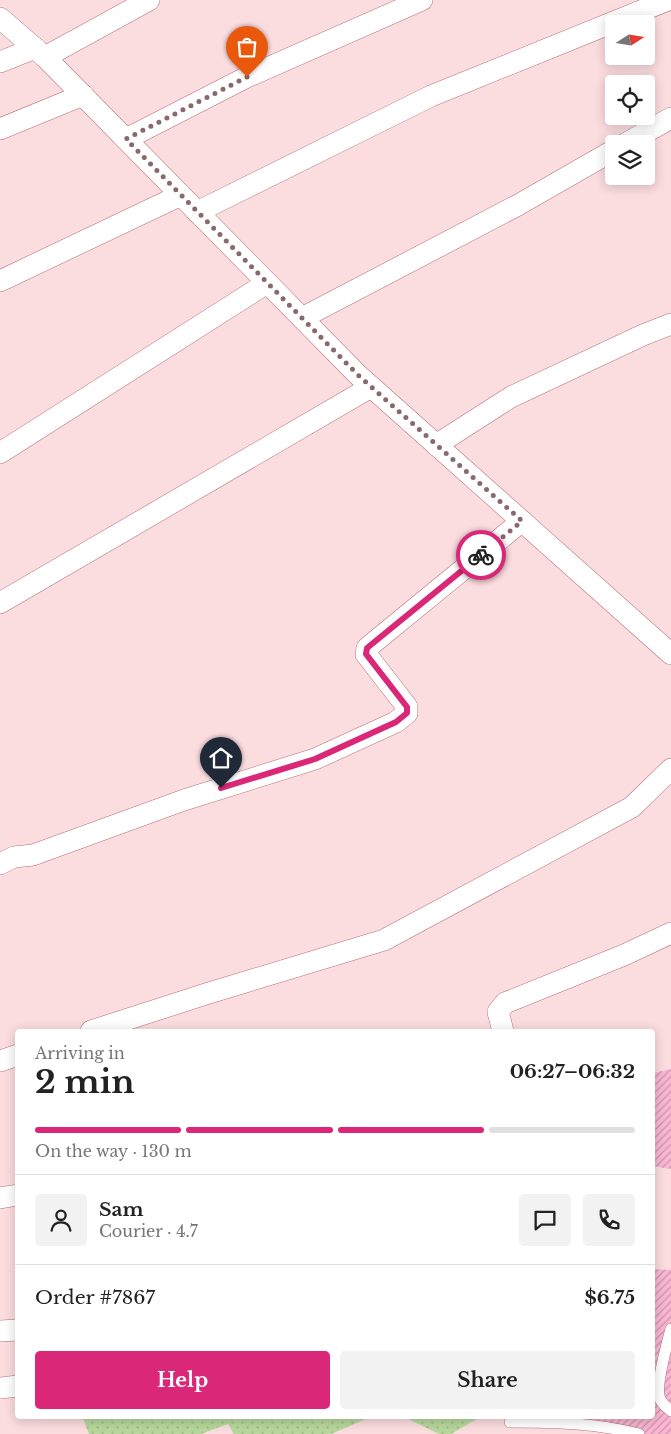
<!DOCTYPE html>
<html lang="en">
<head>
<meta charset="utf-8">
<style>
	body { margin:0; font-family:"Libre Baskerville",serif; background:#f2f2f2; color:#222; height:100vh; display:flex; flex-direction:column; font-size:19px; white-space:nowrap }
	* { box-sizing:border-box; margin:0 }
	p { font-size:16px; color:#767676 }
	.icon { flex:none; width:28px; height:28px; fill:none; stroke:currentColor; stroke-width:2; stroke-linecap:round; stroke-linejoin:round }
	.map { position:relative; flex:1; overflow:hidden }
	.details { position:absolute; left:15px; top:1029px; width:640px; height:390px; display:flex; flex-direction:column; background:#fff; border-radius:5px; box-shadow:0 2px 12px #0003 }
	.details>* { flex:none }
	.needle { width:32px; rotate:78deg }
	.fabs { position:absolute; left:605px; top:15px; display:grid; gap:10px }
	.fabs a { display:grid; place-items:center; width:50px; height:50px; border-radius:5px; background:#fff; box-shadow:0 2px 12px #0003; font-size:25px }
	.pin { position:absolute; display:grid; place-items:center; width:42px; height:42px; color:#fff; margin:-51px -21px; border-radius:50% 50% 50% 0; rotate:-45deg; box-shadow:0 0 5px #0007 }
	.pin .icon { rotate:45deg }
	.courier { position:absolute; display:grid; place-items:center; width:50px; height:50px; margin:-25px; border:4px solid #db2777; border-radius:50%; background:#fff; color:#222; box-shadow:0 1px 6px #0007 }
	.summary em { font-style:normal; font-weight:800 }
	.summary div { display:flex; flex-direction:column-reverse }
	.summary { display:flex; align-items:center; justify-content:space-between; height:85px; padding:0 20px }
	h1 { font-size:32px; font-weight:800; line-height:38px }
	.bar { display:grid; grid-template-columns:repeat(4,1fr); gap:8px 5px; align-content:center; height:60px; padding:0 20px }
	.bar i { height:6px; border-radius:4px; background:#e0e0e0 }
	.bar .on { background:#db2777 }
	.bar p { grid-column:span 4 }
	.line { display:flex; align-items:center; gap:12px; padding:0 20px; border-top:1px solid #e0e0e0 }
	.line div { flex:1 }
	.round { display:grid; place-items:center; flex:none; width:52px; height:52px; border-radius:5px; background:#f2f2f2 }
	.primary-button { display:flex; gap:10px; margin-top:auto; padding:10px 20px }
	.primary-button a { flex:1; height:58px; border-radius:5px; background:#db2777; color:#fff; font-size:20px; font-weight:800; line-height:58px; text-align:center }
	.primary-button a+a { background:#f2f2f2; color:#222 }
	.map>svg:first-child { display:block }
	.grass { fill:url(#grass-dots) }
	.building { fill:url(#building-hatch) }
	.lines { fill:none; stroke-linecap:round; stroke-linejoin:round }
	.service-casing { stroke:#b6727b; stroke-width:12 }
	.minor-casing { stroke:#b6727b; stroke-width:22 }
	.service { stroke:#fff; stroke-width:11 }
	.minor { stroke:#fff; stroke-width:21 }
	.done { stroke:#886a6e; stroke-width:5; stroke-dasharray:0 9 }
	.route { stroke:#db2777; stroke-width:6 }
</style>
</head>
<body>
<div class="map">
<svg width="671" height="1434" viewBox="0 0 671 1434">
	<defs>
		<pattern id="grass-dots" width="8" height="8" patternUnits="userSpaceOnUse" patternTransform="scale(1.25)"><rect width="8" height="8" fill="#b7d79c"/><path d="M2 2h.1M6 6h.1" fill="none" stroke="#9fb987" stroke-width="1.8" stroke-linecap="round"/></pattern>
		<pattern id="building-hatch" width="6" height="6" patternUnits="userSpaceOnUse" patternTransform="scale(1.25)"><rect width="6" height="6" fill="#fab6d3"/><path d="M-1 1l2-2M0 6l6-6M5 7l2-2" fill="none" stroke="#cc94ac"/></pattern>
	</defs>
	<rect width="100%" height="100%" fill="#fbdcdf"/>
	<g class="grass">
		<polygon points="82,1416 373,1416 331,1434 234,1434 228,1424 201,1434 89,1434"/>
		<polygon points="402,1416 482,1416 451,1434 439,1434"/>
	</g>
	<g class="building">
		<polygon points="671,1069 671,1169 652,1166 653,1073"/>
		<polygon points="652,1269 671,1270 671,1434 627,1434 575,1424 575,1416 652,1416"/>
	</g>
	<g class="lines">
		<g class="service-casing">
			<g id="service">
				<path d="M 671,1329 C 667,1344 656,1382 659,1396 C 660,1402 666,1407 671,1411"/>
				<path d="M 510,1422 C 554,1422 597,1423 639,1434"/>
			</g>
		</g>
		<g class="minor-casing">
			<g id="minor">
				<polyline points="0,18 45,57 358,375 671,654"/>
				<polyline points="45,57 149,0"/>
				<polyline points="0,62 35,48"/>
				<polyline points="0,129 83,95"/>
				<polyline points="126,139 247,77 422,0"/>
				<polyline points="625,144 671,118"/>
				<polyline points="197,212 431,96 668,0"/>
				<polyline points="0,281 181,195"/>
				<polyline points="302,318 518,205 614,150"/>
				<polyline points="436,445 511,397 643,335 671,324"/>
				<polyline points="0,453 267,283"/>
				<polyline points="0,603 371,387"/>
				<polyline points="0,864 14,857 33,855 184,800 315,759 396,722 407,713 407,707 366,654 367,648 522,521"/>
				<polyline points="91,1031 209,993 384,940 632,807 671,769"/>
				<polyline points="503,1031 498,1012 505,1003 624,955 671,933"/>
				<polyline points="0,1061 18,1055"/>
				<polyline points="0,1198 18,1195"/>
				<polyline points="0,1331 18,1330"/>
				<polyline points="0,1388 18,1386"/>
			</g>
		</g>
		<use href="#service" class="service"/>
		<use href="#minor" class="minor"/>
	</g>
	<g class="lines">
		<polyline class="done" points="247,77 126,139 358,375 522,521 481,555"/>
		<polyline class="route" points="221,788 315,759 396,722 407,713 407,707 366,654 367,648 481,555"/>
	</g>
</svg>
<div class="fabs">
<a><svg class="needle" viewBox="-14 -14 28 28"><path d="M0-13l5 13h-10z" fill="#e53935"/><path d="M0 13l5-13h-10z" fill="#767676"/></svg></a>
<a><svg class="icon" aria-label="locate" viewBox="0 0 24 24"><circle cx="12" cy="12" r="6"/><path d="M12 2v4M12 18v4M2 12h4M18 12h4"/></svg></a>
<a><svg class="icon" aria-label="layers" viewBox="0 0 24 24"><path d="M12 4l9 5-9 5-9-5zM3 14l9 5 9-5"/></svg></a>
</div>
<div class="pin" style="left:247px;top:77px;background:#ea580c"><svg class="icon" aria-label="bag" viewBox="0 0 24 24"><path d="M5 8h14l-1 12H6zM9 8a3 3 0 0 1 6 0"/></svg></div>
<div class="pin" style="left:221px;top:788px;background:#1f2937"><svg class="icon" aria-label="home" viewBox="0 0 24 24"><path d="M3 11l9-7 9 7M6 9v11h12V9"/></svg></div>
<div class="courier" style="left:481px;top:555px"><svg class="icon" aria-label="bike" viewBox="0 0 24 24"><circle cx="6" cy="16" r="4"/><circle cx="18" cy="16" r="4"/><path d="M6 16l4-8h5l3 8M10 8l3 8H6M13 5h3"/></svg></div>
<section class="details">
<div class="summary"><div><h1>2 min</h1><p>Arriving in</p></div><em>06:27–06:32</em></div>
<div class="bar"><i class="on"></i><i class="on"></i><i class="on"></i><i></i><p>On the way · 130 m</p></div>
<div class="line" style="height:90px"><a class="round"><svg class="icon" aria-label="person" viewBox="0 0 24 24"><circle cx="12" cy="8" r="4"/><path d="M4 21q1-7 8-7t8 7"/></svg></a><div><b>Sam</b><p>Courier · 4.7</p></div><a class="round"><svg class="icon" aria-label="chat" viewBox="0 0 24 24"><path d="M4 5h16v11H9l-5 4z"/></svg></a><a class="round"><svg class="icon" aria-label="phone" viewBox="0 0 24 24"><path d="M5 4h4l2 5-3 2q2 4 5 5l2-3 5 2v4C11 20 4 13 5 4z"/></svg></a></div>
<div class="line" style="height:65px"><div>Order #7867</div><b>$6.75</b></div>
<div class="primary-button"><a>Help</a><a>Share</a></div>
</section>
</div>
</body>
</html>
